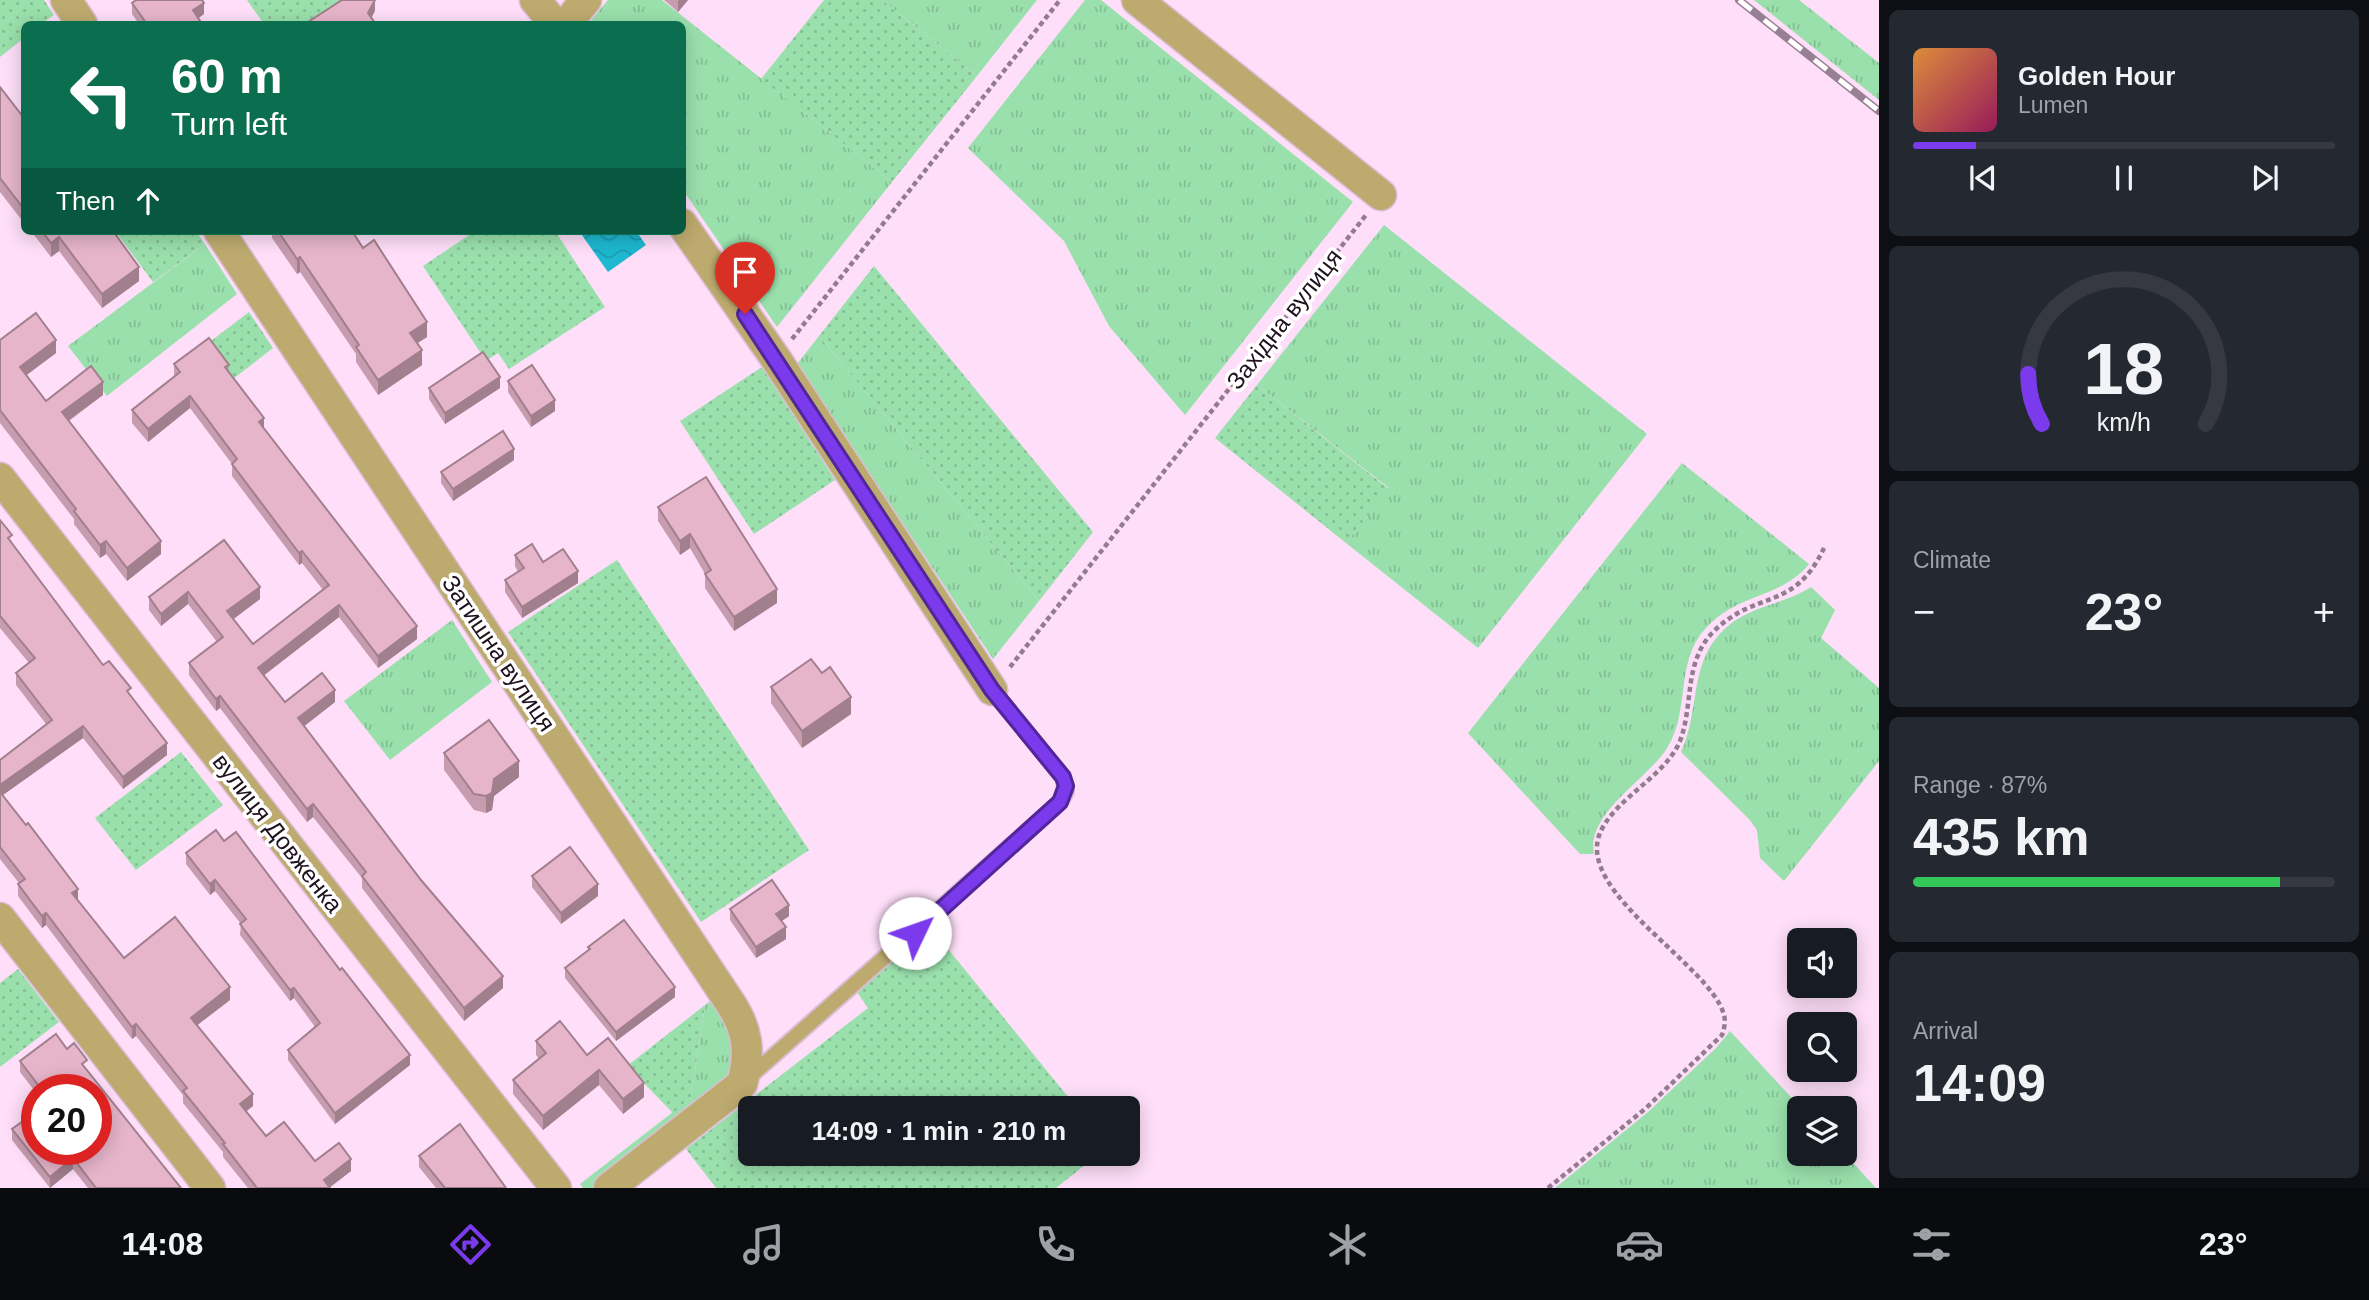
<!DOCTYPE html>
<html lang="en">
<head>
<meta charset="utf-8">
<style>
  body { margin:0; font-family:Arial,sans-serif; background:#242831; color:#f1f3f6; height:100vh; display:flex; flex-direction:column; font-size:26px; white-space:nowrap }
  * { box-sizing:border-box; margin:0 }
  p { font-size:23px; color:#9ea1a6 }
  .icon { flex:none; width:38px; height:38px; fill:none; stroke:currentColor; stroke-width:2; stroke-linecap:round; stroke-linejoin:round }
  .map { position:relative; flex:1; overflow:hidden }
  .details { display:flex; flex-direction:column; gap:10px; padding:10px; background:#0d0f14; width:490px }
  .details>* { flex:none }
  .guide { position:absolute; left:21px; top:21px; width:665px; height:214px; border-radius:10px; box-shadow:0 4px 18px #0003; background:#0b6e4f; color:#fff; overflow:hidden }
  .controls { position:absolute; left:1787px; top:928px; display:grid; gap:14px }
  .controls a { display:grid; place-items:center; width:70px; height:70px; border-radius:10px; background:#171b24; box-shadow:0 4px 18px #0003; font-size:35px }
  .speed { position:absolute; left:21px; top:1074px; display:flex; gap:14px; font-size:35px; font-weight:700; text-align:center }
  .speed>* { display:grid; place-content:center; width:91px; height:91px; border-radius:50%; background:#171b24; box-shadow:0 4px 18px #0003; line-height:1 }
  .speed .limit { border:10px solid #d22; background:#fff; color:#111 }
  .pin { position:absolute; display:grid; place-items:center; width:60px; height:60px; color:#fff; margin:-72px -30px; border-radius:50% 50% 50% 0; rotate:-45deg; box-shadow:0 0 7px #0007 }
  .pin .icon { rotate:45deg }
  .me { position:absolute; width:77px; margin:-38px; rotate:48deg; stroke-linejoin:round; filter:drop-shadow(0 0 5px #0008) }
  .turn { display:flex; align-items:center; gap:24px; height:147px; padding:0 35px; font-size:32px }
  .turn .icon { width:91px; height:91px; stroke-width:2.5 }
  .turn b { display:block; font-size:49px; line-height:60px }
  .then { display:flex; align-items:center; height:66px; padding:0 35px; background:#0003; gap:14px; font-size:26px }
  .big { font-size:52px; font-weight:700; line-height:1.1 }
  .details .tile { flex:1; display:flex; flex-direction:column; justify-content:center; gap:10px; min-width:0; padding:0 24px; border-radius:10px; background:#242831 }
  .details .dial { align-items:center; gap:0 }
  .dial svg { height:182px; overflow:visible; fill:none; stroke:#363941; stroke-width:7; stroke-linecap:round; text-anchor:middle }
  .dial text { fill:#f1f3f6; stroke:none }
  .song { display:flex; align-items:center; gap:21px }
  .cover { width:84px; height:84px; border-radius:10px; background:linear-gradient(135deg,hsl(30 70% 55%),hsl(330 70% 35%)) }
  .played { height:7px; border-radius:4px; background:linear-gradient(90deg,#7c3aed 15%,#363941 15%) }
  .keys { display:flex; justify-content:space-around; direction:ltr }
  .heat { display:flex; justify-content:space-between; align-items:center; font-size:38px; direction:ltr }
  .charge { height:10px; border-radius:5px; background:linear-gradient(90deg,#34c759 87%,#363941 0) }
  .trip { position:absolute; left:738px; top:1096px; width:402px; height:70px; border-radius:10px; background:#171b24; box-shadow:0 4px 18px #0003; font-weight:700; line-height:70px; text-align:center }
  .dock { display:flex; height:112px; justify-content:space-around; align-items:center; background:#090b0e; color:#9ea1a6 }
  .dock .icon { width:49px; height:49px }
  .dock .active { color:#7c3aed }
  .dock b { font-size:32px; color:#f1f3f6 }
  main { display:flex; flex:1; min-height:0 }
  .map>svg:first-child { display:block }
  .grass { fill:url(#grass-tufts) }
  .park { fill:url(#park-dots) }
  .water { fill:url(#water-waves) }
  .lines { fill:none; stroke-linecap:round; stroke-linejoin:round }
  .service-casing { stroke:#dabdd5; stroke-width:18 }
  .minor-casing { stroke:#dabdd5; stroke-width:33 }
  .path { stroke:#937c8f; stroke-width:4.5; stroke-dasharray:5 3.5; stroke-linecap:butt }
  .service { stroke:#bdaa6e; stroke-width:14 }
  .minor { stroke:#bdaa6e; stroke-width:30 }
  .rail-casing { stroke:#988094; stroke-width:8 }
  .rail { stroke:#fff; stroke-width:5; stroke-dasharray:16; stroke-linecap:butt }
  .wall { fill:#c69cae }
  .shaded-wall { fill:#a17f8d }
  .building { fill:#e6b5ca; stroke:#a17f8d; stroke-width:2 }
  .route-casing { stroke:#51269a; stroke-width:18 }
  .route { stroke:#7c3aed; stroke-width:12 }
  .labels { text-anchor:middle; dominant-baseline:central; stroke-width:7; stroke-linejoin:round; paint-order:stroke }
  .street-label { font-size:24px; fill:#1f111d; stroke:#fff }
</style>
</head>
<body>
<main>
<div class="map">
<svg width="1879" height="1188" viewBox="0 0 1879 1188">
  <defs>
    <pattern id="grass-tufts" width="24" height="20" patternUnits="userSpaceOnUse" patternTransform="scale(1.75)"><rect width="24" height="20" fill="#9ae0ac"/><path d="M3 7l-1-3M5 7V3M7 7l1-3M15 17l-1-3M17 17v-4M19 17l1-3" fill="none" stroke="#84bf94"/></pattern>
    <pattern id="park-dots" width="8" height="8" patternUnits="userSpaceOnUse" patternTransform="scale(1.75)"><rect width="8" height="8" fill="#9ae0ac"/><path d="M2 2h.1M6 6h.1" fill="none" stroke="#84bf94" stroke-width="1.8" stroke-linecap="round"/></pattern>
    <pattern id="water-waves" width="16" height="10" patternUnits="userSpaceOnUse" patternTransform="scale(1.75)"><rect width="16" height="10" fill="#1eb8d0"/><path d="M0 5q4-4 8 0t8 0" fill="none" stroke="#1b9db2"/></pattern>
  </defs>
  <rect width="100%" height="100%" fill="#fedef8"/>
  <g class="grass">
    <path d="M608,0h54l230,182 -115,145 -94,-137 -1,-166h-94z"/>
    <path d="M882,0h155l-60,76z"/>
    <path d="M1085,0h16l252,202 -168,213 -76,-89 -45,-85 -96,-93z"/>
    <path d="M1754,0h45l80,63v37z"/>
    <path d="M1384,225l263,209 -169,214 -132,-105 43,-55 -132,-103z"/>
    <path d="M205,244l32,50 -130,102 -39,-50z"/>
    <path d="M819,336l220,265 -46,58 -196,-295z"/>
    <path d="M1682,463l127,101c-28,35 -70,28 -103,64 -32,34 -15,83 -39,120 -19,31 -82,66 -73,106h-14l-112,-121z"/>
    <path d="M1811,587l24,23 -14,28 58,50v73l-95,120 -24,-23 -3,-28 -8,-11 -68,-67c22,-47 4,-97 55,-132 23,-15 52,-18 75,-33z"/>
    <path d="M452,620l40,62 -102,78 -46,-59z"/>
    <path d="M712,1000l23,39 -5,42 -135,107h-12l-3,-4 111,-86 14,-93z"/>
    <path d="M1730,1031l71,77 -2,45h45l32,35h-321l93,-76 68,-64z"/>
  </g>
  <g class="park">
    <path d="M0,0h44l10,15 -13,9h-17v14l-24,19z"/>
    <path d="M247,0h95l-36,24h-42z"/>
    <path d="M824,0h58l95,76 -85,106 -131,-103z"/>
    <path d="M115,231h81l9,13 -52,38z"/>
    <path d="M475,231h80l50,76 -96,62 -11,-16 -12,8 -63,-95z"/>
    <path d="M874,266l219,266 -54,69 -220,-265z"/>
    <path d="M249,312l24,36 -40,31 -26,-35z"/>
    <path d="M762,367l73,113 -81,54 -74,-113z"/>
    <path d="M1257,385l132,104 -43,54 -131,-105z"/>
    <path d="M617,560l192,290 -108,72 -193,-290z"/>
    <path d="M181,752l42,53 -87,65 -41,-52z"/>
    <path d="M931,928l146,180h-326v45h349l-44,35h-340l-30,-39 182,-141 -11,-16z"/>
    <path d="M18,969l41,53 -59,45v-84z"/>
    <path d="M705,1005l-14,93 -18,15 -46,-47z"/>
  </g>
  <path class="water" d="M579,231h57l10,14 -38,27z"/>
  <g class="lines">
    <defs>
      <path id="service" d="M746,1080l314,-278 6,-10 -3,-15 -71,-87"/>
      <g id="minor">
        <path d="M66,0l16,24"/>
        <path d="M535,0l20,24"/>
        <path d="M1137,0l244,195"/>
        <path d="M566,24l20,-24"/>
        <path d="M682,224l94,135 216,331"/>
        <path d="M219,231l510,770c19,28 22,51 13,83l-133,104"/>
        <path d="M0,478l556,710"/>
        <path d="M0,918l210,270"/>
      </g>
    </defs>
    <use href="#service" class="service-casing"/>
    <use href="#minor" class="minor-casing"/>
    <g class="path">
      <path d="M792,339l268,-339"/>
      <path d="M1010,667l356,-452"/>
      <path d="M1548,1188l97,-79 77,-74c2,-6 4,-13 2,-20 -13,-50 -149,-122 -124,-182 15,-35 65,-56 80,-92 14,-37 3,-79 34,-110 43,-42 80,-19 110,-83"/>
    </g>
    <use href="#service" class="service"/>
    <use href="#minor" class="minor"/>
    <defs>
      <path id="rail" d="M1739,0l140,111"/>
    </defs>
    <use href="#rail" class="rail-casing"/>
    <use href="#rail" class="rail"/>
  </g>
  <g class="wall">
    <path d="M664,0h24l-10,12z"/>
    <path d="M132,3l72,11 -6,4 4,6h-63l-7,-10z"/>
    <path d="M0,87l24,31v105l-24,-31z"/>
    <path d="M31,231h82l26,50 -37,27 -43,-57 -8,6z"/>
    <path d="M272,231h80l75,106 -10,6 5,22 -44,30 -22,-33v-8l-56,-82 -3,2 -25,-36z"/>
    <path d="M0,340l56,13 -30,22 20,26 57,-6 -34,26 92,133 -34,27 -21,-27 -6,4 -26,-34v-5l-74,-96z"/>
    <path d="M174,364l55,8 35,56 153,211 -39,29 -39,-51 -75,58 21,27h50l-31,24 199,262 -39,33 -102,-133v-10l-49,-61 -6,5 -87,-114 -4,3 -27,-36v-12l28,-21 -29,-38 -27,22 -12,-16v-13l75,-57 36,59 -27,20 20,25 70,-54 -21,-27 -3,2 -67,-89v-12l-42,-56 -42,34 -16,-19v-13l42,-33z"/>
    <path d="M508,381l47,30 -24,16 -23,-35z"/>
    <path d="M429,388h71l-55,36 -16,-25z"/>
    <path d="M514,460l-61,41 -12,-18v-11z"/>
    <path d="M658,507l119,96 -43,28 -29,-43v-14l-15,-26 -10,7 -22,-34z"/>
    <path d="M0,520l12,23 91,122 28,31 36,59 -44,34 -40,-51 -80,57 75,105 46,58 106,42 -33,25 56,81 -7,5 20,25 49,25 36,10 -21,16v1h-82l-25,-31v-5l-40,-49v-8l-47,-59 -4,3 -86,-114 -4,3 -24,-32v-12l1,-1 -19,-24v-99l46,-36 -30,-39v-12l13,-10 -29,-35z"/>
    <path d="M515,555l63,28 -56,35 -17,-26v-12l13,-8 -3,-6z"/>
    <path d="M771,687l80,27 -49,34 -31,-45z"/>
    <path d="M444,753l75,24 -25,19 -2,14 -6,3 -12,-3 -30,-40z"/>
    <path d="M186,853l224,212 -75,59 -47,-64v-10l27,-23 -21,-29 -4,3 -50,-66 1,-11 -26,-33 -5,4 -24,-31z"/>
    <path d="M532,876l66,20 -37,28 -29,-37z"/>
    <path d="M730,909l59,7 -7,5 4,18 -30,19 -26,-38z"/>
    <path d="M588,947l87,50 -59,44 -51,-63v-10l23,-18z"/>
    <path d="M536,1041l51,14 57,42 -21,17 -24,-29 -56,45 -30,-36v-14l26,-21 -3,-4z"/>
    <path d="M20,1061l67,8 94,119h-93l-15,-19 -23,19 -38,-48v-11l84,-39h-59v4l-17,-22z"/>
    <path d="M419,1156l87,32h-70l-17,-21z"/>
  </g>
  <g class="shaded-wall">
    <path d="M375,0v11l-7,13v-11z"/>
    <path d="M679,0h9l-10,12v-11z"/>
    <path d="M204,3v11l-11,8v-12z"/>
    <path d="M59,237v14l-8,6v-14z"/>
    <path d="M300,257v15l-3,2v-15z"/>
    <path d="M139,267v14l-37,27v-14z"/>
    <path d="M427,322v15l-17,11v-15z"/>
    <path d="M56,340v13l-36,27v-13z"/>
    <path d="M422,350v15l-44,30v-15z"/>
    <path d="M500,377v11l-55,36v-11z"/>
    <path d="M103,382v13l-41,30v-13z"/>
    <path d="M190,396v12l-42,34v-13z"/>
    <path d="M555,400v11l-24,16v-11z"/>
    <path d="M264,418v13l-5,-9z"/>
    <path d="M514,449v11l-61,41v-12z"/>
    <path d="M690,534v14l-10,7v-14z"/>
    <path d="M106,541v13l-6,4v-13z"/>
    <path d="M161,541v13l-34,27v-13z"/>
    <path d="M302,551v12l-3,2v-12z"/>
    <path d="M578,571v12l-56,35v-11z"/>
    <path d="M260,587v12l-33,25v-13z"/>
    <path d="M777,589v14l-43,28v-14z"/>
    <path d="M188,592v12l-27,22v-12z"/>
    <path d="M339,605v12l-81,63v-12z"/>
    <path d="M417,626v13l-39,29v-12z"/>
    <path d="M335,690v12l-37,29v-13z"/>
    <path d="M220,696v12l-4,3v-12z"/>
    <path d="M851,697v17l-49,34v-17z"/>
    <path d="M83,726v12l-83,59v-12z"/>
    <path d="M167,743v12l-44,34v-12z"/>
    <path d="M519,761v16l-25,19 -2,14 -6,3v-17l8,-17z"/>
    <path d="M313,804v13l-6,5v-13z"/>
    <path d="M215,880v11l-5,4v-11z"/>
    <path d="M598,884v12l-37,28v-11z"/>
    <path d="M78,889v12l-6,-8z"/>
    <path d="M789,905v11l-13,9v-11z"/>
    <path d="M46,913v12l-4,3v-12z"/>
    <path d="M786,927v12l-30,19v-11z"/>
    <path d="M503,976v12l-39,33v-13z"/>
    <path d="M230,987v13l-39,30v-12z"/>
    <path d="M675,987v10l-59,44v-9z"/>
    <path d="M294,988v10l-4,3v-11z"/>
    <path d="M136,1024v12l-4,3v-12z"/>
    <path d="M410,1055v10l-75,59v-11z"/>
    <path d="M599,1070v15l-56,45v-14z"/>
    <path d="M644,1083v14l-21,17v-15z"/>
    <path d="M253,1094v12l-13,10v-12z"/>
    <path d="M73,1158v11l-23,19v-11z"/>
    <path d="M351,1159v12l-22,17 -5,-8z"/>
  </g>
  <g class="building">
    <path d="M136,0h66l2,3 -11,7 9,14h-55l-15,-21z"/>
    <path d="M342,0h33l-7,13 7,10 -3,1h-67z"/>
    <path d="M0,87l24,31v91l-24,-31z"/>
    <path d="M42,231h71l26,36 -37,27 -43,-57 -8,6z"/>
    <path d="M278,231h74l11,17 11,-8 53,82 -17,11 12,17 -44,30 -22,-33 3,-2 -59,-88 -3,2z"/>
    <path d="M36,313l20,27 -36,27 26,34 45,-35 12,16 -41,30 99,129 -34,27 -21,-27 -6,4 -26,-34 2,-2 -76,-99v-70z"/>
    <path d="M209,338l20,27 -4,2 39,51 -5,4 158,204 -39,30 -39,-51 -81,63 27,34 37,-29 13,17 -37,28 123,162 82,96 -39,32 -102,-132 4,-4 -53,-68 -6,5 -87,-113 -4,3 -27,-36 34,-26 -35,-45 -27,22 -12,-17 75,-57 36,47 -33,24 26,33 76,-59 -27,-34 -3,2 -67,-89 5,-5 -47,-63 -42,33 -16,-19 48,-38 -6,-8z"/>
    <path d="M483,352l17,25 -55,36 -16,-25z"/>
    <path d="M532,365l23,35 -24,16 -23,-35z"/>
    <path d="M503,431l11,18 -61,40 -12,-17z"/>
    <path d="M706,477l71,112 -43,28 -29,-43 6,-4 -21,-36 -10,7 -22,-34z"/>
    <path d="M0,520l12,15 -4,3 95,127 6,-4 22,27 -4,3 40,52 -44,34 -40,-51 -83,59v-25l52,-40 -36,-47 19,-15 -35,-42z"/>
    <path d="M532,544l11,18 20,-13 15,22 -56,36 -17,-27 19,-12 -9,-13z"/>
    <path d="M811,659l11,14 8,-6 21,30 -49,34 -31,-44z"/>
    <path d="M489,720l30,41 -25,18 -2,14 -6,3 -12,-2 -30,-41z"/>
    <path d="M0,792l26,33 2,-2 50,66 -6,4 52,65 51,-41 55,70 -39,31 62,76 -13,10 26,32 18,-14 31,39 24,-18 12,16 -27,21 6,8h-73l-34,-44 2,-1 -42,-52 4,-3 -51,-64 -4,3 -86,-114 -4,3 -24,-32 7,-5 -25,-32z"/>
    <path d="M216,830l8,11 12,-9 104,138 2,-2 68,87 -75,58 -47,-63 32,-27 -26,-35 -4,2 -50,-66 6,-5 -31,-39 -5,4 -24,-31z"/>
    <path d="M570,847l28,37 -37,29 -29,-37z"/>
    <path d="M772,880l17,25 -13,9 10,13 -30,20 -26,-38z"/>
    <path d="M624,920l51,67 -59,45 -51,-64 25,-19 -2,-2z"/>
    <path d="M560,1021l27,34 21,-17 36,45 -21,16 -24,-29 -56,46 -30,-36 33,-27 -10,-12z"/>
    <path d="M56,1034l11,15 7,-6 13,17 -5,4 99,124h-85l-23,-30 -23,19 -38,-48 25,-18v39h59v-60h-54l-22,-29z"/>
    <path d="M460,1124l46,64h-61l-26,-32z"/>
  </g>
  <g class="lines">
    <defs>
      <path id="route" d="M745,314l247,376 71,87 3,9 -6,16 -145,131"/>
    </defs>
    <use href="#route" class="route-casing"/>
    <use href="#route" class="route"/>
  </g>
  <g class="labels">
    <g class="street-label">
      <text transform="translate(1284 319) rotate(-52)">Західна вулиця</text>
      <text transform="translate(499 653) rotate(56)">Затишна вулиця</text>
      <text transform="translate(278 833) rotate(52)">вулиця Довженка</text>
    </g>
  </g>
</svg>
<div class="controls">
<a><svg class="icon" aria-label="sound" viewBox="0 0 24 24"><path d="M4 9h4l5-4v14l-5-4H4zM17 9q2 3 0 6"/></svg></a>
<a><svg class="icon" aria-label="search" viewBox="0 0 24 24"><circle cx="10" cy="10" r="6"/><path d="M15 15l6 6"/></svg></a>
<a><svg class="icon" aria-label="layers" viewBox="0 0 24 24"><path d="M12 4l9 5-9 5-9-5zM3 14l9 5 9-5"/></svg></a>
</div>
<div class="speed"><div class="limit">20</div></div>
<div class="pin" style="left:745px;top:314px;background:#d93025"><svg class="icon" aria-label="arrive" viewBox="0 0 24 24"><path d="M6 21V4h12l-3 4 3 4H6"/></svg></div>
<svg class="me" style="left:915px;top:933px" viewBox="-20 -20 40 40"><circle r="19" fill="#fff"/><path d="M0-13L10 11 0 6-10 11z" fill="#7c3aed"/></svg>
<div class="trip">14:09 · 1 min · 210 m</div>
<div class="guide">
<div class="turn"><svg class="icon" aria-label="left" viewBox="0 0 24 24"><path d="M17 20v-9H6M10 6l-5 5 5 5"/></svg><div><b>60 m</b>Turn left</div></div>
<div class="then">Then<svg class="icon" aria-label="ahead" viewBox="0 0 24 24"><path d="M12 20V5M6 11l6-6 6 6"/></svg></div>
</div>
</div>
<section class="details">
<div class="tile">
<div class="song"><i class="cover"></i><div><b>Golden Hour</b><p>Lumen</p></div></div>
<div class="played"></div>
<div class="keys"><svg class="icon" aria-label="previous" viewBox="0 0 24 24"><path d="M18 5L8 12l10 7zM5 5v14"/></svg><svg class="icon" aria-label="pause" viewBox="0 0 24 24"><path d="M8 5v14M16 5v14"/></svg><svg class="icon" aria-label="next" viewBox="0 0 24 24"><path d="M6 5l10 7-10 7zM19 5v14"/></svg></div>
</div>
<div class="tile dial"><svg viewBox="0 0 100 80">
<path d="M14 69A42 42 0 1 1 86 69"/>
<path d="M14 69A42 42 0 0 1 8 47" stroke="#7c3aed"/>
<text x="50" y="56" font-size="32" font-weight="700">18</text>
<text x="50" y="72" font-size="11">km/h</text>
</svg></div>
<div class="tile"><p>Climate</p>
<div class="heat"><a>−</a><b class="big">23°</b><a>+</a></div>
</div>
<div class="tile"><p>Range · 87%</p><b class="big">435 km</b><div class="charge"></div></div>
<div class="tile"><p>Arrival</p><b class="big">14:09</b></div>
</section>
</main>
<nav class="dock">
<b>14:08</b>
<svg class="icon active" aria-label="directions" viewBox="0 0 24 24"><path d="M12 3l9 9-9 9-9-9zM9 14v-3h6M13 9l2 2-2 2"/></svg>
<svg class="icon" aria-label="music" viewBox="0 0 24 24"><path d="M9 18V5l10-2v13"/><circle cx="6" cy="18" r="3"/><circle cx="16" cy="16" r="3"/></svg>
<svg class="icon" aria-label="phone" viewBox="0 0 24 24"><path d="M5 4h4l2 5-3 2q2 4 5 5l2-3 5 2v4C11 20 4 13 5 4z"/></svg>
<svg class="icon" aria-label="climate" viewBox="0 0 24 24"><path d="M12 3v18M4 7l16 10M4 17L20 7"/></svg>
<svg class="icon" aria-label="car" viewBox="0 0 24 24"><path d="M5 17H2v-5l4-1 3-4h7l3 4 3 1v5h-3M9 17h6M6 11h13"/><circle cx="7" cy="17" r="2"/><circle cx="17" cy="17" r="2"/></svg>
<svg class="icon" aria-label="filters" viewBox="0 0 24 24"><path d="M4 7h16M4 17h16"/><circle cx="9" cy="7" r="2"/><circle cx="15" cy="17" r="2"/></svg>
<b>23°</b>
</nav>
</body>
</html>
